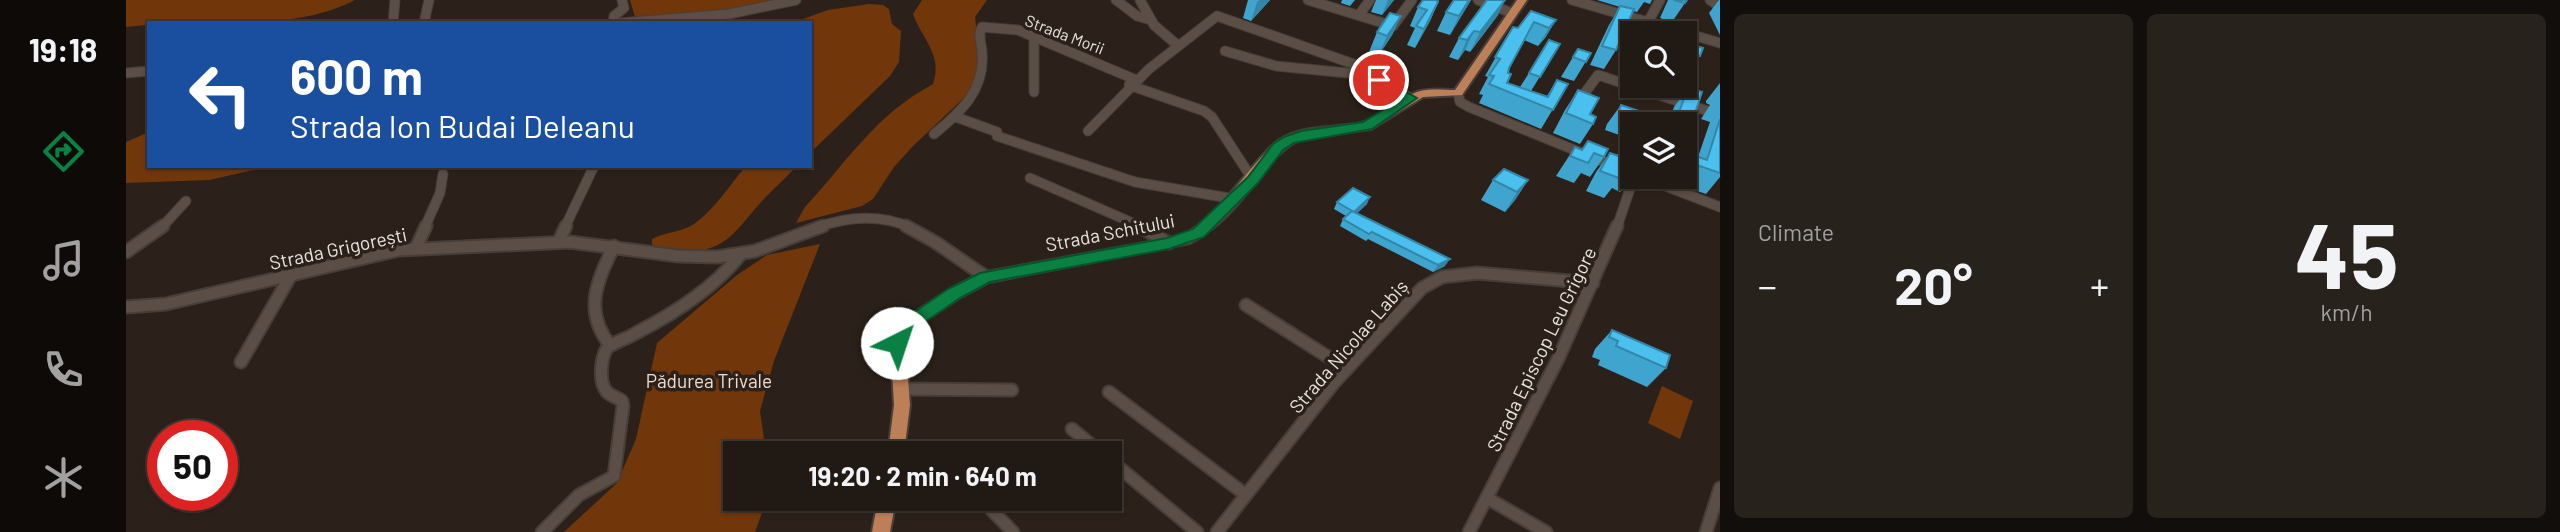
<!DOCTYPE html>
<html lang="en">
<head>
<meta charset="utf-8">
<style>
  body { margin:0; font-family:Barlow,sans-serif; background:#28221d; color:#f1f3f6; height:100vh; display:flex; flex-direction:column; font-size:26px; white-space:nowrap }
  * { box-sizing:border-box; margin:0 }
  p { font-size:23px; color:#a2a0a0 }
  .icon { flex:none; width:38px; height:38px; fill:none; stroke:currentColor; stroke-width:2; stroke-linecap:round; stroke-linejoin:round }
  .map { position:relative; flex:1; overflow:hidden }
  .drawer { display:flex; flex-direction:column; gap:14px; padding:14px; background:#120e0b; width:840px }
  .drawer>* { flex:none }
  .top-card { position:absolute; left:21px; top:21px; width:665px; height:147px; border-radius:0px; box-shadow:0 2px 5px #0004,0 0 0 2px #3d3834; background:#1a4fa0; color:#fff; overflow:hidden }
  .buttons { position:absolute; left:1494px; top:21px; display:grid; gap:14px }
  .buttons a { display:grid; place-items:center; width:77px; height:77px; border-radius:0px; background:#201914; box-shadow:0 2px 5px #0004,0 0 0 2px #3d3834; font-size:35px }
  .speed { position:absolute; left:21px; top:420px; display:flex; gap:14px; font-size:35px; font-weight:700; text-align:center }
  .speed>* { display:grid; place-content:center; width:91px; height:91px; border-radius:50%; background:#201914; box-shadow:0 2px 5px #0004,0 0 0 2px #3d3834; line-height:1 }
  .speed .limit { border:10px solid #d22; background:#fff; color:#111 }
  .pin { position:absolute; display:grid; place-items:center; width:60px; height:60px; color:#fff; margin:-30px; border:4px solid #fff; border-radius:50%; box-shadow:0 2px 7px #0007 }
  .me { position:absolute; width:77px; margin:-38px; rotate:41deg; stroke-linejoin:round; filter:drop-shadow(0 0 5px #0008) }
  .turn { display:flex; align-items:center; gap:24px; height:147px; padding:0 28px; font-size:32px }
  .turn .icon { width:91px; height:91px; stroke-width:2.5 }
  .turn b { display:block; font-size:49px; line-height:60px }
  .big { font-size:52px; font-weight:700; line-height:1.1 }
  .drawer .widget { flex:1; display:flex; flex-direction:column; justify-content:center; gap:10px; min-width:0; padding:0 24px; border-radius:10px; background:#28221d }
  .drawer .dial { align-items:center; gap:0 }
  .dial b { font-size:91px; line-height:1 }
  .heat { display:flex; justify-content:space-between; align-items:center; font-size:38px; direction:ltr }
  .drawer .tiles { flex:1; display:grid; gap:14px; grid-template-columns:repeat(2,1fr) }
  .trip { position:absolute; left:597px; top:441px; width:399px; height:70px; border-radius:0px; background:#201914; box-shadow:0 2px 5px #0004,0 0 0 2px #3d3834; font-weight:700; line-height:70px; text-align:center }
  main { display:flex; flex:1; min-height:0 }
  .tabs { display:flex; flex-direction:column; width:126px; justify-content:space-around; align-items:center; background:#0d0a08; color:#a2a0a0 }
  .tabs .icon { width:49px; height:49px }
  .tabs .active { color:#0b8043 }
  .tabs b { font-size:32px; color:#f1f3f6 }
  .map>svg:first-child { display:block }
  .green { fill:#71370b }
  .lines { fill:none; stroke-linecap:round; stroke-linejoin:round }
  .minor-far1-casing { stroke:#473e39; stroke-width:11 }
  .minor-casing { stroke:#473e39; stroke-width:15 }
  .major-casing { stroke:#473e39; stroke-width:4 }
  .minor-far1 { stroke:#5a4e47; stroke-width:9 }
  .minor { stroke:#5a4e47; stroke-width:11 }
  .major { fill:#bc7f58; fill-rule:evenodd }
  .wall { fill:#40a5ce }
  .shaded-wall { fill:#3486a7 }
  .building { fill:#4ac0ef; stroke:#3486a7; stroke-width:2 }
  .route { fill:#0b8043; stroke:#07532c; stroke-width:2 }
  .labels { text-anchor:middle; dominant-baseline:central; stroke-width:7; stroke-linejoin:round; paint-order:stroke }
  .far-street-label { font-size:16px; fill:#eae3df; stroke:#2b211a }
  .street-label { font-size:19px; fill:#eae3df; stroke:#2b211a }
  .park-label { font-size:19px; fill:#f1dbce; stroke:#2b211a }
</style>
</head>
<body>
<main>
<nav class="tabs">
<b>19:18</b>
<svg class="icon active" aria-label="directions" viewBox="0 0 24 24"><path d="M12 3l9 9-9 9-9-9zM9 14v-3h6M13 9l2 2-2 2"/></svg>
<svg class="icon" aria-label="music" viewBox="0 0 24 24"><path d="M9 18V5l10-2v13"/><circle cx="6" cy="18" r="3"/><circle cx="16" cy="16" r="3"/></svg>
<svg class="icon" aria-label="phone" viewBox="0 0 24 24"><path d="M5 4h4l2 5-3 2q2 4 5 5l2-3 5 2v4C11 20 4 13 5 4z"/></svg>
<svg class="icon" aria-label="climate" viewBox="0 0 24 24"><path d="M12 3v18M4 7l16 10M4 17L20 7"/></svg>
</nav>
<div class="map">
<svg width="1594" height="532" viewBox="0 0 1594 532">
  <rect width="100%" height="100%" fill="#2b211a"/>
  <g class="green">
    <path d="M0,0h229c-64,34 -160,18 -229,27z"/>
    <path d="M504,0h156l-38,8 -113,9z"/>
    <path d="M796,0h65l-12,17 6,50 -13,27 -55,52 -19,21 -21,32 -11,7 -66,17 9,-16c44,-47 69,-91 128,-123 10,-29 -10,-43 -20,-70z"/>
    <path d="M743,4l14,1 6,4 3,15 9,7 -2,31 -9,14 -80,77v-130h-18l36,-13z"/>
    <path d="M23,132v34h123l-63,14 -83,3v-41z"/>
    <path d="M620,166h51c-11,12 -24,23 -35,35 -28,31 -37,54 -85,50 -10,-1 -17,-1 -25,-7v-5c13,-7 30,-7 42,-15 20,-14 36,-39 52,-58z"/>
    <path d="M694,244l-46,117 -14,50 6,42h-31v46h32l-12,33h-191l53,-49 19,-44 21,-96 80,-68 30,-20z"/>
    <path d="M1536,386l31,15 -13,38 -32,-16z"/>
  </g>
  <g class="lines">
    <defs>
      <g id="minor-far1">
        <path d="M990,0l21,16 11,3"/>
        <path d="M1014,0l14,25 22,19"/>
        <path d="M1182,0l85,26 19,-26"/>
        <path d="M1352,0l34,13"/>
        <path d="M1446,0l148,43"/>
        <path d="M1584,0l10,7"/>
        <path d="M1233,15l11,-15"/>
        <path d="M1522,22l12,-22"/>
        <path d="M267,23l2,-23"/>
        <path d="M298,23l5,-23"/>
        <path d="M487,23l1,-7 10,-8 -2,-8"/>
        <path d="M494,23l109,-9 67,-14"/>
        <path d="M908,35v57"/>
        <path d="M1099,51l51,15 92,9"/>
        <path d="M0,73l23,-2"/>
        <path d="M1003,85l75,26 8,6 41,63"/>
        <path d="M1332,93l2,9 9,5 147,60"/>
        <path d="M1458,94l14,-19 122,40"/>
        <path d="M830,117l41,15v4l138,46 100,17"/>
        <path d="M962,131l61,-62 68,-53 145,51 6,8 43,23"/>
        <path d="M808,134c27,-22 51,-44 48,-81 0,-9 -5,-18 0,-26l36,3 116,49"/>
        <path d="M1516,177l78,30"/>
        <path d="M904,178l112,49"/>
        <path d="M36,227l24,-26"/>
        <path d="M299,227l15,-34 3,-19"/>
        <path d="M439,227l29,-61"/>
        <path d="M692,227c31,-11 61,-13 92,0"/>
        <path d="M1491,227l17,-50"/>
      </g>
      <g id="minor">
        <path d="M780,226l29,16 51,35"/>
        <path d="M1012,226l31,17"/>
        <path d="M433,241l7,-15"/>
        <path d="M290,248l10,-22"/>
        <path d="M0,252l37,-26"/>
        <path d="M1120,305l101,64"/>
        <path d="M0,307l40,-3 233,-54 171,-8 108,14 39,1 38,-6 68,-25"/>
        <path d="M484,345c-27,-34 -13,-64 4,-99"/>
        <path d="M115,362l50,-87"/>
        <path d="M776,389l110,1"/>
        <path d="M983,392l137,103"/>
        <path d="M946,429l29,24"/>
        <path d="M984,460l87,72"/>
        <path d="M1361,498l59,34"/>
        <path d="M856,500l31,32"/>
        <path d="M416,532l37,-37 35,-19 9,-70 -1,-5c-4,-3 -11,-5 -15,-9 -9,-10 -6,-34 0,-44 9,-7 20,-9 29,-15 37,-19 78,-45 104,-78"/>
        <path d="M1091,532l116,-148 89,-96 20,-11 35,-4 116,10"/>
        <path d="M1343,532l89,-173 59,-133"/>
        <path d="M1580,532l14,-44"/>
      </g>
      <g id="major">
        <path d="M1391,0h10l-65,95 -39,2 -52,32 -68,9c-28,12 -42,40 -62,62 -14,17 -32,33 -51,43l-201,39 -30,16 -38,25 -16,16 5,66 -6,48h-16l6,-48 -4,-68 21,-22 38,-25 32,-17 201,-37c39,-21 59,-61 91,-91 23,-21 60,-16 88,-22 20,-4 37,-24 56,-31 11,-4 26,-2 38,-2z"/>
        <path d="M752,499h18l-6,33h-18z"/>
      </g>
    </defs>
    <use href="#minor-far1" class="minor-far1-casing"/>
    <use href="#minor" class="minor-casing"/>
    <use href="#major" class="major-casing"/>
    <use href="#minor-far1" class="minor-far1"/>
    <use href="#minor" class="minor"/>
    <use href="#major" class="major"/>
  </g>
  <g class="wall">
    <path d="M1122,0h22l-19,21 -8,-3z"/>
    <path d="M1216,0h13l-5,6 -9,-3z"/>
    <path d="M1250,0h18l-12,15 -11,-3z"/>
    <path d="M1313,0l-9,21 -15,27 -8,-3 8,-17 -5,-2 8,-19z"/>
    <path d="M1328,0h17l-21,35 -13,-4 9,-19z"/>
    <path d="M1471,0h55l-2,4 -6,-2 -7,10 -4,-1 -17,39 -12,19 -14,-4 19,-40 11,-18z"/>
    <path d="M1542,0h19l-15,22 -12,-4z"/>
    <path d="M1593,0h1v35l-11,-22z"/>
    <path d="M1405,11l25,9 -11,18 -7,8 -14,-6 -15,28 -2,15 13,4 9,-14 31,-29 -29,47 16,5 10,-16 11,4 -27,45 -62,-26 4,-8 -4,-1 9,-17 -3,-1 28,-49 5,1z"/>
    <path d="M1372,15l-28,37 -5,-2 -7,10 -9,-3 10,-19z"/>
    <path d="M1275,16l-9,19 -13,20 -10,-3 8,-20z"/>
    <path d="M1559,43l15,13 -14,19h-1z"/>
    <path d="M1465,53l-17,28 -13,-4 12,-20z"/>
    <path d="M1594,83v94l-14,17 -49,-17h28v-25l13,5 12,-35 -9,-3 9,-14 -4,-2v-2z"/>
    <path d="M1562,88v46l-3,3v-13h-52v51l-13,17 -8,-4 -8,10 -18,-7 10,-19 14,-19 7,2 11,-17 -23,-8 2,-6 14,-19 48,16 5,-14z"/>
    <path d="M1452,90l12,24 3,10 -13,20 -27,-11 12,-23z"/>
    <path d="M1462,141l16,16 -14,20 -9,-4 -7,10 -18,-7 19,-29 7,3z"/>
    <path d="M1367,180h35l-13,20 -10,12 -24,-12z"/>
    <path d="M1211,202l30,2 -11,10 89,52 -12,6 -65,-33 -2,2 -26,-15 3,-7 3,-3 -12,-7z"/>
    <path d="M1486,330l54,38 -19,19 -49,-22 2,-5 -8,-3 3,-8z"/>
  </g>
  <g class="shaded-wall">
    <path d="M1133,0h11l-19,21 6,-19z"/>
    <path d="M1262,0h6l-12,15z"/>
    <path d="M1343,0h2l-21,35 9,-19z"/>
    <path d="M1379,0l-7,15 -28,37 10,-20z"/>
    <path d="M1312,2l-8,19 -15,27 9,-19z"/>
    <path d="M1275,16l-9,19 -13,20 8,-19z"/>
    <path d="M1430,20l-11,18 -7,8 11,-18z"/>
    <path d="M1348,31l-9,19 -7,10 9,-20z"/>
    <path d="M1402,180l-13,20 -10,12 12,-20z"/>
    <path d="M1244,197l-3,7 -16,15 3,-7z"/>
    <path d="M1324,259l-5,7 -12,6 5,-7z"/>
  </g>
  <g class="building">
    <path d="M1297,0h13l2,2 -14,27 -8,-3 11,-16 -9,-3z"/>
    <path d="M1328,0h15l-10,16 -13,-4z"/>
    <path d="M1361,0h18l-25,32 -6,-1 -7,9 -8,-2z"/>
    <path d="M1548,0h13l-2,3z"/>
    <path d="M1494,6l14,3 -18,41 -14,-4z"/>
    <path d="M1405,11l25,9 -7,8 -15,-6 -25,46 -1,5 3,1 -4,9 41,14 9,-17 11,4 -15,26 -64,-26 5,-8 -5,-1 11,-16 -5,-2 18,-30 5,1z"/>
    <path d="M1264,13l11,3 -14,20 -10,-4z"/>
    <path d="M1525,25l22,6 -1,2h-24z"/>
    <path d="M1423,40l11,4 -20,33 -11,-4z"/>
    <path d="M1559,43l18,5 -3,8 -15,-5z"/>
    <path d="M1452,49l13,4 -5,9 -13,-5z"/>
    <path d="M1562,88l14,4 -14,42 -3,-1v-9h-25l-41,-13 2,-6 54,18z"/>
    <path d="M1452,90l21,8 -9,16 6,3 -3,7 -27,-11z"/>
    <path d="M1594,119v54l-35,-12v-9l22,8z"/>
    <path d="M1462,141l20,8 -4,8 -10,-4 -6,10 -18,-7 5,-9 7,3z"/>
    <path d="M1484,153l23,8v10l-8,-3 -6,10 -19,-7z"/>
    <path d="M1378,169l24,11 -11,12 -24,-12z"/>
    <path d="M1227,188l17,9 -16,15 -17,-10z"/>
    <path d="M1226,211l98,48 -12,6 -66,-33 -3,2 -26,-15z"/>
    <path d="M1486,330l58,25 -4,13 -50,-22 2,-5 -9,-4z"/>
  </g>
  <path class="route" d="M1253,77l38,21 -45,31 -78,14 -11,7 -25,33 -54,54 -35,12 -179,33 -30,16 -38,26 -14,12 -5,12h-13l-2,-5 7,-16 15,-12 38,-26 32,-16 187,-35 26,-9 55,-52 25,-33 11,-7 17,-6 62,-9 39,-24 -28,-15 -2,-3z"/>
  <g class="labels">
    <g class="far-street-label">
      <text transform="translate(939 34) rotate(21)">Strada Morii</text>
    </g>
    <g class="street-label">
      <text transform="translate(984 232) rotate(-11)">Strada Schitului</text>
      <text transform="translate(212 248) rotate(-12)">Strada Grigorești</text>
      <text transform="translate(1222 346) rotate(-49)">Strada Nicolae Labiș</text>
      <text transform="translate(1415 349) rotate(-64)">Strada Episcop Leu Grigore</text>
    </g>
    <g class="park-label">
      <text x="583" y="380">Pădurea Trivale</text>
    </g>
  </g>
</svg>
<div class="buttons">
<a><svg class="icon" aria-label="search" viewBox="0 0 24 24"><circle cx="10" cy="10" r="6"/><path d="M15 15l6 6"/></svg></a>
<a><svg class="icon" aria-label="layers" viewBox="0 0 24 24"><path d="M12 4l9 5-9 5-9-5zM3 14l9 5 9-5"/></svg></a>
</div>
<div class="speed"><div class="limit">50</div></div>
<div class="pin" style="left:1253px;top:80px;background:#d93025"><svg class="icon" aria-label="arrive" viewBox="0 0 24 24"><path d="M6 21V4h12l-3 4 3 4H6"/></svg></div>
<svg class="me" style="left:771px;top:343px" viewBox="-20 -20 40 40"><circle r="19" fill="#fff"/><path d="M0-13L10 11 0 6-10 11z" fill="#0b8043"/></svg>
<div class="trip">19:20 · 2 min · 640 m</div>
<div class="top-card">
<div class="turn"><svg class="icon" aria-label="left" viewBox="0 0 24 24"><path d="M17 20v-9H6M10 6l-5 5 5 5"/></svg><div><b>600 m</b>Strada Ion Budai Deleanu</div></div>
</div>
</div>
<section class="drawer">
<div class="tiles">
<div class="widget"><p>Climate</p>
<div class="heat"><a>−</a><b class="big">20°</b><a>+</a></div>
</div>
<div class="widget dial"><b>45</b><p>km/h</p></div>
</div>
</section>
</main>
</body>
</html>
